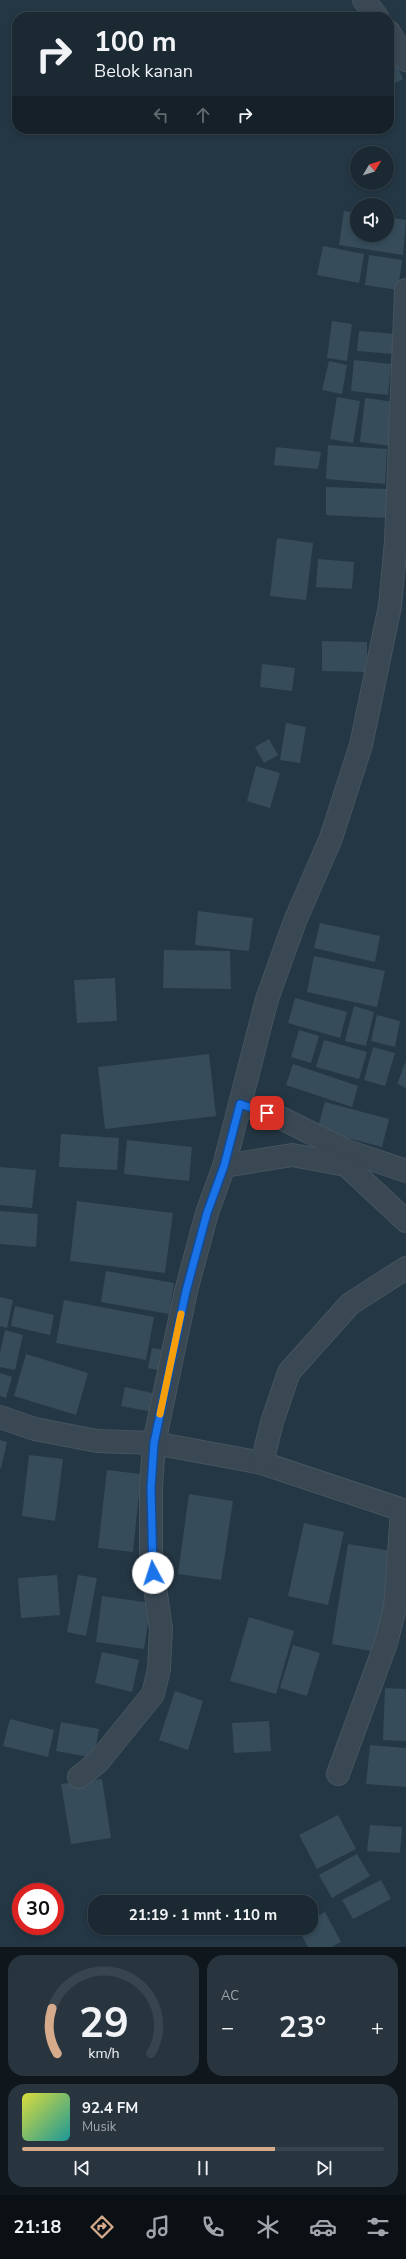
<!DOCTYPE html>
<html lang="id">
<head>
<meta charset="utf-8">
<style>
  body { margin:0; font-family:"Nunito Sans",sans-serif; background:#28353f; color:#f1f3f6; height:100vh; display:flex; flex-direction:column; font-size:15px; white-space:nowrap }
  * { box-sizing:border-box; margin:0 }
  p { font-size:13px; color:#a0a6ac }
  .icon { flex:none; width:22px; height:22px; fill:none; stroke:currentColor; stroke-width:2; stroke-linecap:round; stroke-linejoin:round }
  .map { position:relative; height:1947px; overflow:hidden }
  .sheet { display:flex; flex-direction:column; gap:8px; padding:8px; background:#0f171c; flex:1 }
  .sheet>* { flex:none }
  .guide { position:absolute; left:12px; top:12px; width:382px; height:122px; border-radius:16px; box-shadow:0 2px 6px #0003,0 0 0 1px #39454e; background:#1b2933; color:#f1f3f6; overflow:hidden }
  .needle { width:26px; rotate:51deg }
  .buttons { position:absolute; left:350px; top:146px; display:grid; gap:8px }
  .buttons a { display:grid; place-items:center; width:44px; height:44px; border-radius:50%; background:#1b2933; box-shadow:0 2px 6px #0003,0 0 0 1px #39454e; font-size:20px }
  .speed { position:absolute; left:12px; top:1883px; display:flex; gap:8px; font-size:20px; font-weight:700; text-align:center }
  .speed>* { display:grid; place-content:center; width:52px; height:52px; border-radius:50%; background:#1b2933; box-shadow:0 2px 6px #0003,0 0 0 1px #39454e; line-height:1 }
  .speed .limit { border:6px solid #d22; background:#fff; color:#111 }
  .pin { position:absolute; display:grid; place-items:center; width:34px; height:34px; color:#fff; margin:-17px; border-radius:8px; box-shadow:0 2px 6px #0006 }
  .me { position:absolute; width:44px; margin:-22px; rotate:355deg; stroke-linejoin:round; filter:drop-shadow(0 0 3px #0008) }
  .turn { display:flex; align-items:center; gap:14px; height:84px; padding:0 16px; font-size:18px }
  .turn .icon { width:52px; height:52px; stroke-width:2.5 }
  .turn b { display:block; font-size:28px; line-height:34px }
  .lanes { display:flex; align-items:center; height:38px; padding:0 16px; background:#0003; justify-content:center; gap:20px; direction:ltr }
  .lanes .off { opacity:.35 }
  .big { font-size:30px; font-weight:700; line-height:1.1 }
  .sheet .card { flex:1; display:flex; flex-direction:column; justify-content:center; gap:6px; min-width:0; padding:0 14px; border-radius:16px; background:#28353f }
  .sheet .dial { align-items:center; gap:0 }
  .dial svg { height:104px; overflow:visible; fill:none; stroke:#39454e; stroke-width:7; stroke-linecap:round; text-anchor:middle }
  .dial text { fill:#f1f3f6; stroke:none }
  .song { display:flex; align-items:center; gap:12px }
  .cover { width:48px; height:48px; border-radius:6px; background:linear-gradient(135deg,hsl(60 70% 55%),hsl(180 70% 35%)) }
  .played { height:4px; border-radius:2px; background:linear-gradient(90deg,#d6ab8b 70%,#39454e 70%) }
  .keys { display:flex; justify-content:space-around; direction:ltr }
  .heat { display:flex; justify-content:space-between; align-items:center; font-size:22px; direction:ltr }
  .sheet .tiles { flex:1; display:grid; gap:8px; grid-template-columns:1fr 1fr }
  .card:last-child { grid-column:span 2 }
  .trip { position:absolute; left:88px; top:1895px; width:230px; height:40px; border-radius:16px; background:#1b2933; box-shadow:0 2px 6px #0003,0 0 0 1px #39454e; font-weight:700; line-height:40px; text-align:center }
  .tabs { display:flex; height:64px; justify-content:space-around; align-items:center; background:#0b1014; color:#a0a6ac }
  .tabs .icon { width:28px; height:28px }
  .tabs .current { color:#d6ab8b }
  .tabs b { font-size:18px; color:#f1f3f6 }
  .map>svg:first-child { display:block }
  .building { fill:#364c5a }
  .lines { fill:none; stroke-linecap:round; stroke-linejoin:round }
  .street-casing { stroke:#46545f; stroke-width:24 }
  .street { stroke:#394853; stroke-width:22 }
  .route-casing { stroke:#114b97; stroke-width:10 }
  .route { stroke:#1a73e8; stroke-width:7 }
  .slow { stroke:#f59e0b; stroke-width:7 }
</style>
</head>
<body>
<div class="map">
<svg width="406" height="1947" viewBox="0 0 406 1947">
  <rect width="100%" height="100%" fill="#243744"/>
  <g class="building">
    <path d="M391,53l12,26 -14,7v-32z"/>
    <path d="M344,211l13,2v22h30v-18l19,3 -3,35 -64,-10z"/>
    <path d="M323,246l41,8 -5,29 -42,-8z"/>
    <path d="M369,255l33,5 -4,30 -33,-5z"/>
    <path d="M332,321l20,3 -5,37 -20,-3z"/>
    <path d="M359,331l37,3 -1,20 -38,-3z"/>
    <path d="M354,360l37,4 -3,31 -37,-4z"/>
    <path d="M329,361l18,4 -5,29 -20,-4z"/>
    <path d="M337,397l23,4 -7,42 -23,-4z"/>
    <path d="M365,398l30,4 -5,44 -30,-4z"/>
    <path d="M328,445l59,4 -2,35 -59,-5z"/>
    <path d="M276,447l45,5 -3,17 -44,-4z"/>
    <path d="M326,487l61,2 -1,29 -60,-3z"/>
    <path d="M277,538l36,5 -7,57 -36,-4z"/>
    <path d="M318,559l36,3 -2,27 -36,-2z"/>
    <path d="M322,641l45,1v30l-45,-1z"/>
    <path d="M262,664l33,4 -3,23 -32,-4z"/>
    <path d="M286,723l20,4 -6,36 -20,-3z"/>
    <path d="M269,739l9,16 -14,8 -9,-16z"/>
    <path d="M256,766l24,7 -10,35 -23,-7z"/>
    <path d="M198,911l55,7 -4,33 -54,-6z"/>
    <path d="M320,923l60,13 -5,26 -61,-14z"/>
    <path d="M164,950l66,1 1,38 -68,-1z"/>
    <path d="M314,956l71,15 -8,36 -70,-15z"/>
    <path d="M115,978l2,43 -40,2 -3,-43z"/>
    <path d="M295,998l52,14 -7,26 -52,-15z"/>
    <path d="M354,1006l20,6 -8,34 -21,-5z"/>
    <path d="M377,1015l23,6 -5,26 -24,-6z"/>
    <path d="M299,1030l20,6 -8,27 -20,-6z"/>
    <path d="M324,1040l43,12 -8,27 -43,-12z"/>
    <path d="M373,1047l22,6 -10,33 -21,-6z"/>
    <path d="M209,1054l7,62 -111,13 -7,-62z"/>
    <path d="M406,1061v27l-9,-4z"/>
    <path d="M293,1064l65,22 -6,21 -66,-22z"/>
    <path d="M325,1102l64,17 -7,28 -65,-17z"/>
    <path d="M61,1134l58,4 -2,32 -58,-3z"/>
    <path d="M127,1140l65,7 -3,34 -65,-7z"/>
    <path d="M0,1167l36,3 -4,38 -32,-3z"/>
    <path d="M77,1201l96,12 -8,60 -95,-12z"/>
    <path d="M0,1211l38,3 -2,33 -36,-3z"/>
    <path d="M106,1271l68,12 -5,31 -68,-12z"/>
    <path d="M0,1297l13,3 -6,28 -7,-2z"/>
    <path d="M64,1300l90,17 -8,43 -90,-17z"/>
    <path d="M15,1306l39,9 -4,20 -39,-9z"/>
    <path d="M5,1330l18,5 -8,35 -15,-3v-14z"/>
    <path d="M152,1348l19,3 -5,21 -18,-4z"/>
    <path d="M26,1354l62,19 -12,42 -62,-19z"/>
    <path d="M0,1373l12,4 -6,21 -6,-2z"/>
    <path d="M125,1387l32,7 -4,18 -32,-6z"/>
    <path d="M0,1440l7,2 -6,26h-1z"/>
    <path d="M29,1455l34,4 -8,62 -33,-5z"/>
    <path d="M107,1470l34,4 -8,78 -35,-4z"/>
    <path d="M189,1494l44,7 -12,79 -43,-6z"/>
    <path d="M304,1523l40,9 -16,73 -40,-9z"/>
    <path d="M348,1544l45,7 -17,101 -44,-8z"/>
    <path d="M57,1575l3,40 -39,3 -3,-40z"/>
    <path d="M78,1575l19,3 -11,58 -19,-4z"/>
    <path d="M102,1596l49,7 -7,46 -48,-7z"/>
    <path d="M249,1617l45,14 -18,63 -46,-13z"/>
    <path d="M293,1645l27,8 -13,43 -27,-8z"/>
    <path d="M102,1652l37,8 -7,32 -37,-9z"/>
    <path d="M385,1688l21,1v52l-23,-1z"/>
    <path d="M175,1691l28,10 -15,49 -29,-10z"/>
    <path d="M10,1719l44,11 -6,27 -45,-11z"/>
    <path d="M269,1721l2,30 -37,2 -2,-30z"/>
    <path d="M61,1722l38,7 -5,29 -38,-7z"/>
    <path d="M370,1745l36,3v39l-40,-3z"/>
    <path d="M102,1779l9,59 -40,6 -10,-60z"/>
    <path d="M338,1815l18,34 -39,20 -18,-34z"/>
    <path d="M370,1825l32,2 -2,26 -33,-2z"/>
    <path d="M357,1854l13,22 -38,22 -13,-23z"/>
    <path d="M381,1880l10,19 -38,20 -11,-19z"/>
    <path d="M325,1912l16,30 -9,5h-24l-10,-19h13v-8z"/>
  </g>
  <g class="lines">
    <defs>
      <g id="street">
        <path d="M364,0l13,17"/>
        <path d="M389,32l17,28"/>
        <path d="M406,290l-10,251 -6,65 -29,139 -30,93 -36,83 -28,78 -43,167 -17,47 -21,78 -32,152 108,20 144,48"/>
        <path d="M240,1104l41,14 66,33 59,20"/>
        <path d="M224,1166l68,-11 54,10 60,56"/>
        <path d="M0,1417l35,12 62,12 57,2 -3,45v71l10,70 -2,40 -6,25 -55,68 -19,15"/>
        <path d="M262,1463l10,-41 17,-50 61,-68 56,-36"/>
        <path d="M338,1774l48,-131 9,-35 7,-98"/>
      </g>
    </defs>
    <use href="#street" class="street-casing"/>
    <use href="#street" class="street"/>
  </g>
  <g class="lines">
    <defs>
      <path id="route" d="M153,1573l-2,-85 3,-45 32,-152 21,-78 17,-47 16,-62 27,9"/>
    </defs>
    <use href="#route" class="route-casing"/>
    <use href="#route" class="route"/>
    <path class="slow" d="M160,1414l21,-100"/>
  </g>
</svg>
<div class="buttons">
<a><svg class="needle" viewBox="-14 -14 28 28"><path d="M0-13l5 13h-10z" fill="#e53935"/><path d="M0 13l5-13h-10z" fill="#a0a6ac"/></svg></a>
<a><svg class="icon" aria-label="sound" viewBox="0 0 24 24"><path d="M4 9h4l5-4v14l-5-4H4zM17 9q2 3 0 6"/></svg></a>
</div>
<div class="speed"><div class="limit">30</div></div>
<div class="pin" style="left:267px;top:1113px;background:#d93025"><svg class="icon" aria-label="arrive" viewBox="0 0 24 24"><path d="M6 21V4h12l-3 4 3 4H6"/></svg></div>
<svg class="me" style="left:153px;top:1573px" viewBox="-20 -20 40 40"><circle r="19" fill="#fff"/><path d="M0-13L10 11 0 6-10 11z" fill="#1a73e8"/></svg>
<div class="trip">21:19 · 1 mnt · 110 m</div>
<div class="guide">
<div class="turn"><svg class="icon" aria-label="right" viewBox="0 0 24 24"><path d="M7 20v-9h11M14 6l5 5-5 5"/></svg><div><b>100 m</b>Belok kanan</div></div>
<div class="lanes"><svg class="icon off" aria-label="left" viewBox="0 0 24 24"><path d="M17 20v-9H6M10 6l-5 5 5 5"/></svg><svg class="icon off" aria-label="ahead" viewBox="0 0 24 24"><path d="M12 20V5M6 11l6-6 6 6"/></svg><svg class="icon" aria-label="right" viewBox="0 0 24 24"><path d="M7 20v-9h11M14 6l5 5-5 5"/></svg></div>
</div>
</div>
<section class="sheet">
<div class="tiles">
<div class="card dial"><svg viewBox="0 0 100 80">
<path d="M14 69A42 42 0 1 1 86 69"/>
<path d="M14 69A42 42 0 0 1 10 34" stroke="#d6ab8b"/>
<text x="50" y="56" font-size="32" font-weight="700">29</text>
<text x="50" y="72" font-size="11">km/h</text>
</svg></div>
<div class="card"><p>AC</p>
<div class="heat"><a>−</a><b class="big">23°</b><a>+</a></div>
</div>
<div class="card">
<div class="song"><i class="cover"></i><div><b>92.4 FM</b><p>Musik</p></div></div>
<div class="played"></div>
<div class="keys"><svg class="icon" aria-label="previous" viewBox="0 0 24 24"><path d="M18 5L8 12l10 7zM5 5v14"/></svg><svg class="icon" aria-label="pause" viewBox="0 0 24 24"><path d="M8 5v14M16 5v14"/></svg><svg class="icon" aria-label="next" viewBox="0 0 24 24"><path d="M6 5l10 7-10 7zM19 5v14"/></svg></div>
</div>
</div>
</section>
<nav class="tabs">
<b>21:18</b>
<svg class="icon current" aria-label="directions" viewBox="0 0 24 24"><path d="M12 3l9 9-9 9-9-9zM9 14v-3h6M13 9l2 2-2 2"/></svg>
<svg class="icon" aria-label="music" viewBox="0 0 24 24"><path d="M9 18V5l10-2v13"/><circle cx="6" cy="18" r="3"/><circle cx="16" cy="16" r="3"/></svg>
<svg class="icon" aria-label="phone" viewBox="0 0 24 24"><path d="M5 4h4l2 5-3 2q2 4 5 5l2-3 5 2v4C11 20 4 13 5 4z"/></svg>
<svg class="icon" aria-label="climate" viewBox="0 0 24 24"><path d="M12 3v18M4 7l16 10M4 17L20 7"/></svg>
<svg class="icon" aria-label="car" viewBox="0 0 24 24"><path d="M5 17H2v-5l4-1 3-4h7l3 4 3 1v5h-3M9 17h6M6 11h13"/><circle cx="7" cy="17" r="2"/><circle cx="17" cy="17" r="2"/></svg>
<svg class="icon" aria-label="filters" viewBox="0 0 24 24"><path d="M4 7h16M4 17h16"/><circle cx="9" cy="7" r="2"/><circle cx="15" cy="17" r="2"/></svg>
</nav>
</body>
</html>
